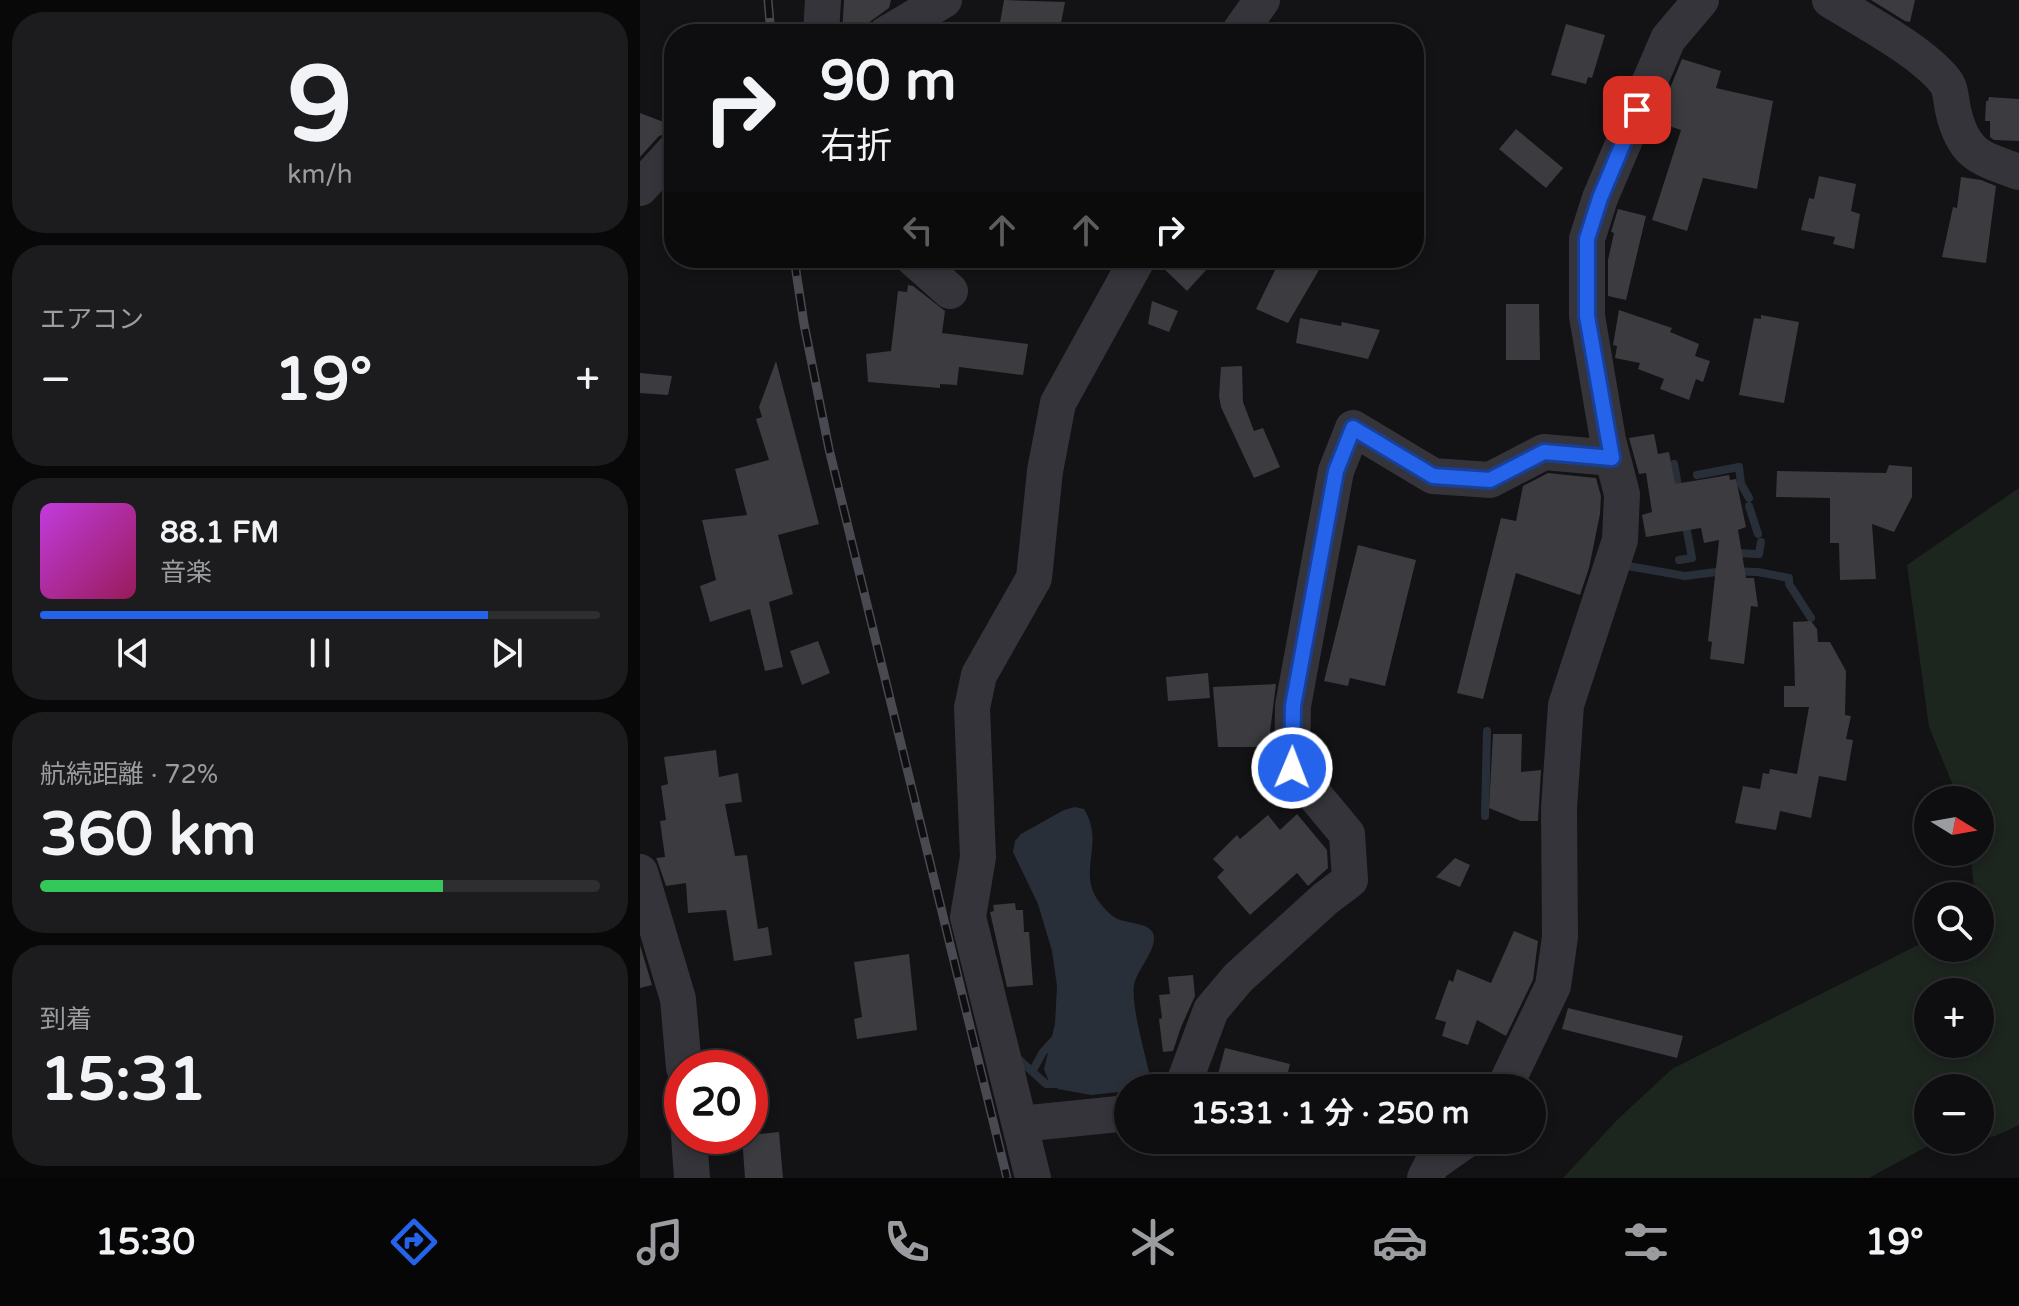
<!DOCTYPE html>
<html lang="ja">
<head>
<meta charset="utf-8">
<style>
  body { margin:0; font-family:"Varela Round","Noto Sans JP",sans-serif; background:#1c1c1e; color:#f1f3f6; height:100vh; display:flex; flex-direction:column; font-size:30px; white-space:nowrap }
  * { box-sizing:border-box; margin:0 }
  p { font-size:26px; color:#9b9c9f }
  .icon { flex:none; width:44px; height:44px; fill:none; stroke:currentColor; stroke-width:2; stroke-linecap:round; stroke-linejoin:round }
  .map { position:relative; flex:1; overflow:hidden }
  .panel { display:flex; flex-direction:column; gap:12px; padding:12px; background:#080809; width:640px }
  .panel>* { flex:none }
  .hud { position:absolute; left:24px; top:24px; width:760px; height:244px; border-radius:32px; box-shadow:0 4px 12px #0003,0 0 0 2px #2e2e30; background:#0e0e10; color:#f1f3f6; overflow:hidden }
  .needle { width:52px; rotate:101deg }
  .controls { position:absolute; left:1274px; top:786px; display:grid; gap:16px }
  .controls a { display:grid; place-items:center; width:80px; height:80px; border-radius:50%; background:#0e0e10; box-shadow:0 4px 12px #0003,0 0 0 2px #2e2e30; font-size:40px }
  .speed { position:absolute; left:24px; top:1050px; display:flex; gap:16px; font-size:40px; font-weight:700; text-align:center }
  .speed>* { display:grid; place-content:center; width:104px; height:104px; border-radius:50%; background:#0e0e10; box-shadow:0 4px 12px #0003,0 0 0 2px #2e2e30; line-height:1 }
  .speed .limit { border:12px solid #d22; background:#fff; color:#111 }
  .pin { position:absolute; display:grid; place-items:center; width:68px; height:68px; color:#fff; margin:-34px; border-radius:16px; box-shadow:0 4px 12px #0006 }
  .me { position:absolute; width:88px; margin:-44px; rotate:1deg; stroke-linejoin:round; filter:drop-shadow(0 0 6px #0008) }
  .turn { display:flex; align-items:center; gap:28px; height:168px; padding:0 24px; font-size:36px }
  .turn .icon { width:104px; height:104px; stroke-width:2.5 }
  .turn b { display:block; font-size:56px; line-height:68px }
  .lanes { display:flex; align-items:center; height:76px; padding:0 24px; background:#0003; justify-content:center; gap:40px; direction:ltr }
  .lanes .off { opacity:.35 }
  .big { font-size:60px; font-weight:700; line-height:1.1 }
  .panel .tile { flex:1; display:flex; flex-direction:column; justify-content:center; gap:12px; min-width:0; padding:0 28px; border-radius:32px; background:#1c1c1e }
  .panel .dial { align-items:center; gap:0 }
  .dial b { font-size:104px; line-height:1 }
  .song { display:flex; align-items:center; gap:24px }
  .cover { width:96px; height:96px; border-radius:12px; background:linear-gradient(135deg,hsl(290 70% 55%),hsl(330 70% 35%)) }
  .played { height:8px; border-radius:4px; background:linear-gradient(90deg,#2563eb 80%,#2e2e30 80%) }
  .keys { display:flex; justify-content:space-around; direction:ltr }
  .heat { display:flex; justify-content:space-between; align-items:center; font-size:44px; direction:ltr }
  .charge { height:12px; border-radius:6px; background:linear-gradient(90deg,#34c759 72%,#2e2e30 0) }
  .trip { position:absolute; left:474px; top:1074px; width:432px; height:80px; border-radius:40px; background:#0e0e10; box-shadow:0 4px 12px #0003,0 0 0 2px #2e2e30; font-weight:700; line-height:80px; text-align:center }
  .menu { display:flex; height:128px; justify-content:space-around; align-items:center; background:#060606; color:#9b9c9f }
  .menu .icon { width:56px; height:56px }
  .menu .on { color:#2563eb }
  .menu b { font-size:36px; color:#f1f3f6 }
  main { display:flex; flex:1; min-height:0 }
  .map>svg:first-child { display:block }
  .green { fill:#1d251f; fill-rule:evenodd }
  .water { fill:#292f39 }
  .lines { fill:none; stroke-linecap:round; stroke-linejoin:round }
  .stream { stroke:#292f39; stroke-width:8 }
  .building { fill:#3b3b40 }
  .minor { stroke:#34343a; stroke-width:36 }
  .rail-casing { stroke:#494a51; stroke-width:9 }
  .rail { stroke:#0e0e10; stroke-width:6; stroke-dasharray:18; stroke-linecap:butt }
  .route-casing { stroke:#184099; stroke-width:20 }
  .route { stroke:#2563eb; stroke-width:14 }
</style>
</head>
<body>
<main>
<section class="panel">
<div class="tile dial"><b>9</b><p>km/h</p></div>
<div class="tile"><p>エアコン</p>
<div class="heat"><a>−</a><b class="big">19°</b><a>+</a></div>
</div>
<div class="tile">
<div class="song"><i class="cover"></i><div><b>88.1 FM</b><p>音楽</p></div></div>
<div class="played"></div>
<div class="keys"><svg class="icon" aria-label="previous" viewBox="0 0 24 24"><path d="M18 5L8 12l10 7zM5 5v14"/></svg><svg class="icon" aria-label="pause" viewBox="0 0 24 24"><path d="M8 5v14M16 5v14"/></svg><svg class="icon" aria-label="next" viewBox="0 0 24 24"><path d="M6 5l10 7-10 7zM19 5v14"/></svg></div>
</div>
<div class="tile"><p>航続距離 · 72%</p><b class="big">360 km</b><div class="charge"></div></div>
<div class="tile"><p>到着</p><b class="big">15:31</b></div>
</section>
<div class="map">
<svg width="1379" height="1178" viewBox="0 0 1379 1178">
  <rect width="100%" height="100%" fill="#131315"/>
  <path class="green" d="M1379,488v637l-24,11 -15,3v-51h-52v52h43l-45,7 -57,31h-306l55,-59 54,-50 256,-129v8h52v-52h-5l-5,-44h10v-52h-21l-30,-73 -22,-162zM1288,992h52v52h-52z"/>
  <path class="water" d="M435,807l9,2c21,34 -6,60 13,90 4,6 11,14 17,18 10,7 34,5 39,16 6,15 -16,36 -19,52 -3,20 11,69 16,91l-8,12h-14v3l-37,4 -33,-6 -9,-7 -5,-13 11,-45 2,-38 -5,-35 -14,-47 -25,-52 2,-11 6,-7 43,-24z"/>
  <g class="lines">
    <g class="stream">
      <path d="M1034,464l5,27"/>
      <path d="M1057,475l42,-8 2,17 8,14"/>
      <path d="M1109,506l9,28"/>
      <path d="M1097,553l22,1 2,-12"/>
      <path d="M1039,560l13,-2 -7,-38"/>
      <path d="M983,570l5,-4 57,10 39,-5 34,1 31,6v6l22,34"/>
      <path d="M845,816l2,-85"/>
      <path d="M375,1056l31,28h15"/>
      <path d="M393,1070l10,-18 12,-13"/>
    </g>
  </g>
  <g class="building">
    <path d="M204,0h47l-2,8 -21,15 -3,10 -23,1z"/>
    <path d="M364,0l61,2 -6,32h-61z"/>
    <path d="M1231,0h44l-5,22 -5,-1z"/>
    <path d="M926,24l39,11 -13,43 -4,-1 -2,7 -35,-9z"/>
    <path d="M1042,59l39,12 -5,17 57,13 -16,88 -54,-11 -16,53 -35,-11 29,-90 -25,-8z"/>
    <path d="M1349,97l30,2v42l-25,-1 -4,-3v-16h-5l1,-20h2z"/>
    <path d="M0,113l34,13v5l-15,5 -19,21z"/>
    <path d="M876,129l47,39 -17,20 -47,-39z"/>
    <path d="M1179,176l37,8 -5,27 9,3 -6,35 -21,-5 2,-7 -34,-7 8,-32 5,1z"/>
    <path d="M1321,177l20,3 15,6 -10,77 -44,-6 11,-50 4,1z"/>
    <path d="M978,209l28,7 -20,84 -18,-4v-36l6,-27 -3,-1z"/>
    <path d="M519,258h58l-30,33 -29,-28z"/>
    <path d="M641,258h45l-38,65 -32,-14z"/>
    <path d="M268,285l5,1 32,25 -3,22 86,11 -5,31 -64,-8 -2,18 -17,-1v4l-72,-6 -2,-28 25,-3 7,-60 9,1z"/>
    <path d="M512,301l26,10 -9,21 -21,-8z"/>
    <path d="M866,304h33l1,56h-34z"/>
    <path d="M979,310l53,18 -2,4 29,12 -4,12 15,5 -7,21 -7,-3 -7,21 -29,-11 4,-10 -26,-10 2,-6 -25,-5 2,-12 -4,-1z"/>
    <path d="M1121,315l38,7 -15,81 -45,-8 15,-77 7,1z"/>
    <path d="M660,318l41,8 1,-4 38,8 -12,29 -72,-16z"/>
    <path d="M136,361l43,163 -41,11 15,59 -24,8 14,65 -18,4 -15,-62 -40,13 -10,-36 16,-6 -14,-60 45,-5 -12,-46 34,-9 -13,-41 6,-2 -3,-10z"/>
    <path d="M602,366l1,36 11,29 9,-3 17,39 -26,11 -33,-71 -2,-11 2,-29z"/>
    <path d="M0,373l32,3 -4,19 -28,-2z"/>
    <path d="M1014,434l4,20 11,-2 6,32 54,-9 1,5 6,-1 10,48 -8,3 8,48h8l4,29 -7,-1 -7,58 -34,-5 2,-17 -4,-1 11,-101 -15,3 -3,-15 -55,9 -4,-22 10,-3 -6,-39 -7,1 -10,-36z"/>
    <path d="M1249,465l23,2v30l-18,35 -22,-8 4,55 -36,1 -1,-37h-9v-45l-54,-1 1,-26 109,2z"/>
    <path d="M908,473l48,5 5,18 -1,18 -11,54 -9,27 -64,-22 -33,126 -26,-6 44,-175 15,3 7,-35z"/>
    <path d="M718,545l58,15 -31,126 -35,-8 -2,8 -24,-5z"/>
    <path d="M1171,621l6,8 1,13h12l16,29 -1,44 6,1 -5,23 7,1 -7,41 -27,-5 -8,42 -31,-7 -4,19 -41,-7 8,-37 17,3 3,-16 6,1 1,-5 27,5 12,-67h-25v-21h11l-2,-64z"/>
    <path d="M178,641l12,32 -28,12 -12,-34z"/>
    <path d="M568,673l2,25 -42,3 -2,-24z"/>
    <path d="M636,684l-6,48 1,15h-53l-5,-60z"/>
    <path d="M853,734h29l-1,38 20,-2 -3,51h-17l-32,-13z"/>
    <path d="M76,750l3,27 19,-4 4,29 -17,2 10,52 12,-1 11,74 10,-2 4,28 -38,6 -8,-51 -38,3 -2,-30 -20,3 -9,-26 -1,-2 9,-1 -5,-36 6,-1 -5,-34 7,-2 -4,-27z"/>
    <path d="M657,814l30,36 1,18 -20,18 -11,-13 -47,42 -33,-38 7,-7 -11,-11 24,-24 3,4 28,-24 12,15z"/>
    <path d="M815,858l15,7 -10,22 -24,-10z"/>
    <path d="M375,903l1,7h7l1,22h5l4,53 -26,2 -17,-75 4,-1 -1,-6z"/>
    <path d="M874,931l24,10 -5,39 -27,56 -29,-16 -9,25 -26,-9 4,-14 -11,-3 14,-39 4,2 4,-13 34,14z"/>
    <path d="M0,945l12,40 -12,3z"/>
    <path d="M269,954l8,76 -60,9 -3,-20 8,-2 -8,-55z"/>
    <path d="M553,975l2,21 -14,31 -8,24 -10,1 -4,-33 3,-1 -3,-23 11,-1 -2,-17z"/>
    <path d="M928,1008l115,28 -6,22 -115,-29z"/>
    <path d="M585,1048l65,16 -6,24h-40l-28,-6z"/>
    <path d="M139,1132l4,46h-38l-3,-42z"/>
  </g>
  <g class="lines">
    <g class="minor">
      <path d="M1190,0c34,21 91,51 115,81 6,7 6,20 8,29 10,44 26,48 66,62"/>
      <path d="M181,34l2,-34"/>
      <path d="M246,34l58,-34"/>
      <path d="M598,34l24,-34"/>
      <path d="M0,188l34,-37"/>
      <path d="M273,258l37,33"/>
      <path d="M0,872l38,127 6,69"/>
      <path d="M542,1088l29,-78 27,-32 87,-79 25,-19 -3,-46 -55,-66 1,-62 43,-235 17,-43 80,48 57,4 54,-28 68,6"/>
      <path d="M864,1088l49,-102 7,-49 -1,-129 7,-103 54,-165 2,-46 -14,-54 -21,-124v-77l13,-41 68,-159 33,-39"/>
      <path d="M380,1124l108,-11"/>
      <path d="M49,1136l3,42"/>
      <path d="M393,1178l-65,-261 10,-60 -6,-149 7,-33 55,-97 11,-107 13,-68 80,-145"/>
      <path d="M785,1178l7,-14 34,-24"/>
    </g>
    <defs>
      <g id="rail">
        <path d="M128,0l3,34"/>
        <path d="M154,258l10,66 25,125 178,729"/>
      </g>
    </defs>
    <use href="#rail" class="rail-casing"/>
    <use href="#rail" class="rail"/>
  </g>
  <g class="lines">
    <defs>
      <path id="route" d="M652,768l1,-62 43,-235 17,-43 80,48 57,4 54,-28 68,6 -25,-142v-77l13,-41 37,-88"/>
    </defs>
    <use href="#route" class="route-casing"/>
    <use href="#route" class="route"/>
  </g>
</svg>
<div class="controls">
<a><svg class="needle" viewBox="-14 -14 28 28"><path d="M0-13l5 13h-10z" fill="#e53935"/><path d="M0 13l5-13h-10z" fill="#9b9c9f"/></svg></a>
<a><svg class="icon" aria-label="search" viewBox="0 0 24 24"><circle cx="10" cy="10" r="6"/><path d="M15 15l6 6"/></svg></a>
<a>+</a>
<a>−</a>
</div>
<div class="speed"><div class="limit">20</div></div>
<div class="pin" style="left:997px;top:110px;background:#d93025"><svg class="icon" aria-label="arrive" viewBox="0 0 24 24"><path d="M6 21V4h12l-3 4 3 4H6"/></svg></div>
<svg class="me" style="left:652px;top:768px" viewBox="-20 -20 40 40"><circle r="17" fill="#2563eb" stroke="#fff" stroke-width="3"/><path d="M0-11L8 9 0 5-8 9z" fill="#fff"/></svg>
<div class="trip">15:31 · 1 分 · 250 m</div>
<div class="hud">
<div class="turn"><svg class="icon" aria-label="right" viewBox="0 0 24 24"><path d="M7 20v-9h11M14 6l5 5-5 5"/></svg><div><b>90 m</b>右折</div></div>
<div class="lanes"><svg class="icon off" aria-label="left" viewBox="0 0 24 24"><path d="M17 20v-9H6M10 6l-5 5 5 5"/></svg><svg class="icon off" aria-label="ahead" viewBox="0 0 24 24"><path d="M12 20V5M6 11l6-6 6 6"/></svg><svg class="icon off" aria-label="ahead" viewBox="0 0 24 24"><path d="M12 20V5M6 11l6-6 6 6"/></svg><svg class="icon" aria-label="right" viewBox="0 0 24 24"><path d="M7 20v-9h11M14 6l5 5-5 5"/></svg></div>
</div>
</div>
</main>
<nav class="menu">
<b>15:30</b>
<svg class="icon on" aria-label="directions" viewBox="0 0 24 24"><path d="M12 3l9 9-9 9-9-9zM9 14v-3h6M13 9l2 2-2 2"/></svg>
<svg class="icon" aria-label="music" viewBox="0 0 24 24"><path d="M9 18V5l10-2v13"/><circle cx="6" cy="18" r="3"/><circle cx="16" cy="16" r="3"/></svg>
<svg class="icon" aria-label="phone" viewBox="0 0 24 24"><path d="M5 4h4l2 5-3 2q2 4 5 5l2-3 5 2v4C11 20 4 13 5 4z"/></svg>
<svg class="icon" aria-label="climate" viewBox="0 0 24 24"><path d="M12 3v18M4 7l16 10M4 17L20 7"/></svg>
<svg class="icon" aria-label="car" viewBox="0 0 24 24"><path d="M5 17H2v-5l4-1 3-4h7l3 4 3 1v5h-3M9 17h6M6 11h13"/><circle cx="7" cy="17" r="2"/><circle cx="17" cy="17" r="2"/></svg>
<svg class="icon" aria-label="filters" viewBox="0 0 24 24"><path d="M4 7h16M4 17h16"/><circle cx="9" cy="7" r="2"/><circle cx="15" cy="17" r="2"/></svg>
<b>19°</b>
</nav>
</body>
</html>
